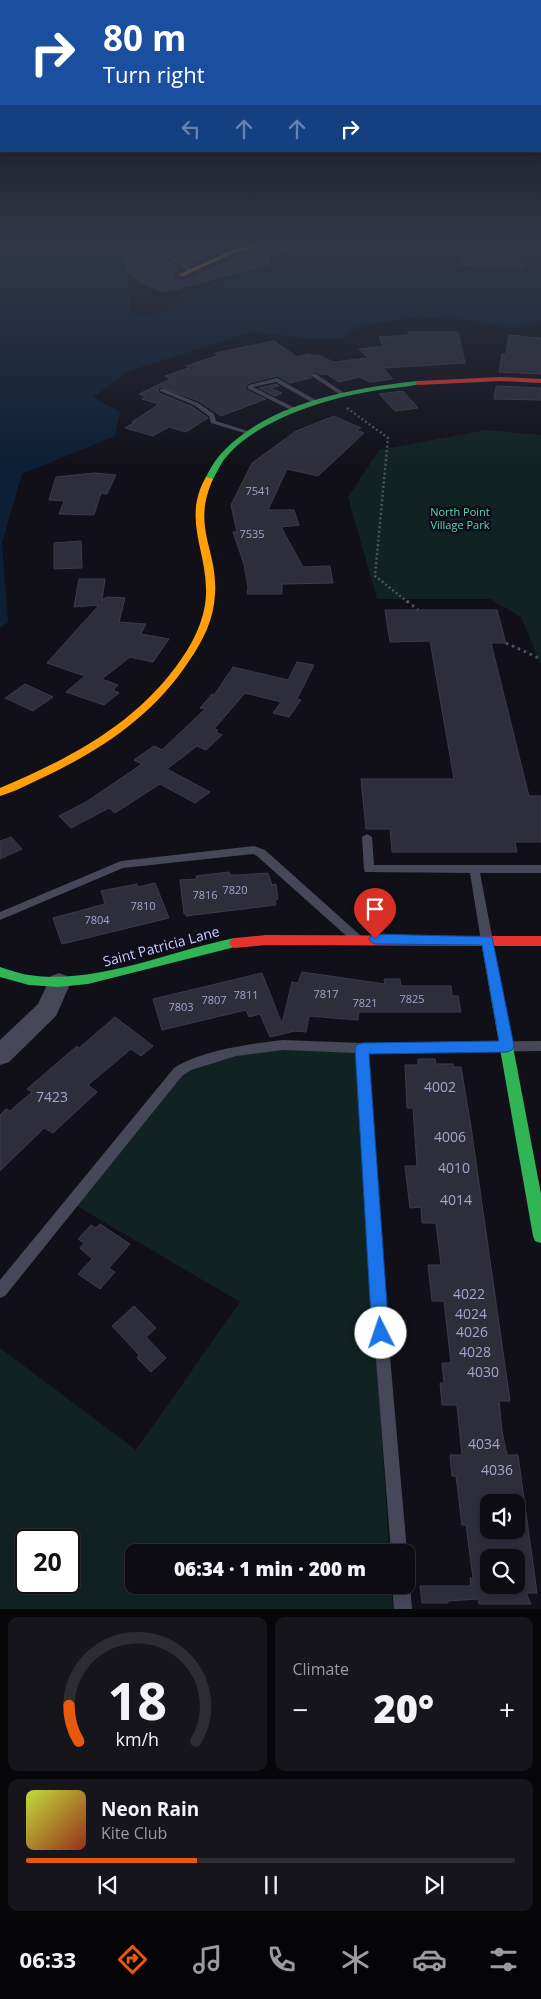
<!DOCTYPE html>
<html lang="en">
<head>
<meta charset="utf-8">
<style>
  body { margin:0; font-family:"Open Sans",sans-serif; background:#16151b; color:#f1f3f6; height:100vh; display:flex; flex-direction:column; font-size:19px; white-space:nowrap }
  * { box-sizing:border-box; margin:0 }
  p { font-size:16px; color:#9a9b9f }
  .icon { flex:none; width:28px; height:28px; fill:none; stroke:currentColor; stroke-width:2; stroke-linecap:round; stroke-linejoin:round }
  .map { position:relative; height:1609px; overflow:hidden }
  .panel { display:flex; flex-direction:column; gap:8px; padding:8px; background:#07070a; flex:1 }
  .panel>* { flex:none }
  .banner { position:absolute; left:0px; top:0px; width:541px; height:152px; box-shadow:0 2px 8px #0003,0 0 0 1px #2d2c32; background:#1a4fa0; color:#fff; overflow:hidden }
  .tools { position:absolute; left:480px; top:1494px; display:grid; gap:10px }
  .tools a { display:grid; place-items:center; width:45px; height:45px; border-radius:10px; background:#0d0c12; box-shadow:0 2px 8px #0003,0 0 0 1px #2d2c32; font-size:25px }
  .speed { position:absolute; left:15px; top:1529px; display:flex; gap:10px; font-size:25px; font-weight:700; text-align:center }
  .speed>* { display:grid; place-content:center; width:65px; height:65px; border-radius:50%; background:#0d0c12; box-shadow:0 2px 8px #0003,0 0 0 1px #2d2c32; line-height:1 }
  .speed .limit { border:2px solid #111; border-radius:8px; background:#fff; color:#111 }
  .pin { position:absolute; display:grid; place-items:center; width:42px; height:42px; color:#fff; margin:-51px -21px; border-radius:50% 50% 50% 0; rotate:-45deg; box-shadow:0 0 5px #0007 }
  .pin .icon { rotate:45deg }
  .me { position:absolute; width:55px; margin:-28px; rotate:356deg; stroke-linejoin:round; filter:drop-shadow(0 0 4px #0008) }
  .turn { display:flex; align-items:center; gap:18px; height:105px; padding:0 20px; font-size:22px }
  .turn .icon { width:65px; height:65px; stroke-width:2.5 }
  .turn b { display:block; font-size:35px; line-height:42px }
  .lanes { display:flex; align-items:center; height:48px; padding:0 20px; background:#0003; justify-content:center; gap:25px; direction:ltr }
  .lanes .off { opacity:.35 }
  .big { font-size:38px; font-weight:800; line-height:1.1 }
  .panel .tile { flex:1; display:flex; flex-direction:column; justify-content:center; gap:8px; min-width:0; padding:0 18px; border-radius:10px; background:#16151b }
  .panel .dial { align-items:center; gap:0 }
  .dial svg { height:130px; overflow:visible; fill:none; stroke:#2d2c32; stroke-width:7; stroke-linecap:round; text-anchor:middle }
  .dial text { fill:#f1f3f6; stroke:none }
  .song { display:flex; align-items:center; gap:15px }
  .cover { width:60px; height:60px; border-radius:8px; background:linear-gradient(135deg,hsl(70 70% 55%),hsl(10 70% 35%)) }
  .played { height:5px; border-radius:2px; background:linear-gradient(90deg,#ea580c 35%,#2d2c32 35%) }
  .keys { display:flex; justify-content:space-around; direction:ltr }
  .heat { display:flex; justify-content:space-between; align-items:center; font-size:28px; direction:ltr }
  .panel .tiles { flex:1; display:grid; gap:8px; grid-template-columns:1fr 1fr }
  .tile:last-child { grid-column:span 2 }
  .trip { position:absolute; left:125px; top:1544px; width:290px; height:50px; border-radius:10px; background:#0d0c12; box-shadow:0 2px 8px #0003,0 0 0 1px #2d2c32; font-weight:800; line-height:50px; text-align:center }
  .tab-bar { display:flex; height:80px; justify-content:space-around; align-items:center; background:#050507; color:#9a9b9f }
  .tab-bar .icon { width:35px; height:35px }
  .tab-bar .selected { color:#ea580c }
  .tab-bar b { font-size:22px; color:#f1f3f6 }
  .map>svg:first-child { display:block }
  .green { fill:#102322; fill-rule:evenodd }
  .water { fill:#0c1f34 }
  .building { fill:#2e2e3b; stroke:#3c3a4c; fill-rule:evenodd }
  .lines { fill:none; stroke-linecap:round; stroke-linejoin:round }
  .path-far1 { stroke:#47565f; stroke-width:2.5; stroke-dasharray:2 2.5; stroke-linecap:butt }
  .path { stroke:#47565f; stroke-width:3; stroke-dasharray:2.5 4; stroke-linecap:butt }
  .lane { fill:#464759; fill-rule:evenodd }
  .street { fill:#464759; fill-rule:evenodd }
  .fast { fill:#30b455; fill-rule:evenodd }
  .slow { fill:#ff9f0a; fill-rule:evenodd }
  .jam { fill:#e5322d; fill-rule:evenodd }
  .route { fill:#1a73e8; stroke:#114b97 }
  .labels { text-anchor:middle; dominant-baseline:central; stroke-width:5; stroke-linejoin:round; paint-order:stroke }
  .number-label { font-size:11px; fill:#a4a4cc }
  .far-park-label { font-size:11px; fill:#5dd6ab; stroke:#0e0d1c }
  .street-label { font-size:14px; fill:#cccbfc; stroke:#0e0d1c }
  .near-number-label { font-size:14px; fill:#a4a4cc }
</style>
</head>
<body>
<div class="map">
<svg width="541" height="1609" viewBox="0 0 541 1609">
  <rect width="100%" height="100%" fill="#111018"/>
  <g class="green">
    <path d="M486,430l55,5v230l-20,-48 -31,-18h-113l-29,-102 31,-47z"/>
    <path d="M283,1047l75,3 31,502h-255v33h257l2,24h-393v-261l136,102 104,-148 -168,-99 108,-130 56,-21zM26,1540h43v42h-43z"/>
  </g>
  <path class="water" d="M0,246h124l7,69 27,-1 58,-32 22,-6 -3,-2 10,-2 82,5v-4c29,-5 55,-4 84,-2 43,4 87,3 130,4v45l-26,8 -46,-8 -52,-3 -58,9 -19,13h-28l-60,-7 -123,39 -36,26 27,15 -5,24 -93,38 -20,69 6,79 -8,6z"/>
  <g class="building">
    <path d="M159,246h59l1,5 -31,13 -21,-15 -6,1v5l19,13 -8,6 4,6h11l51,-23 32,-7 -2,15 -103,27 -24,-9 -15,-13 1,-20z"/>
    <path d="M502,249h15l6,19 -62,-3 1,-13h41z"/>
    <path d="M408,332h50l7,31 -82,5 10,11 -24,3 -9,-5 -21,5 -13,-8 -5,1 -5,-3 -5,1v5l-21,5 -13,-7 -28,7 -4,4 1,3 20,9 -45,17 -22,-15 -39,-14 -2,2 1,4 34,14 15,11 -22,14 -17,-5 -16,9 -28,-8 10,-6h-3l27,-18 -17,-5 4,-2 -7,-3 31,-15 -5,-3 24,-8 -3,-2 33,-11 -4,-2 59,-12 23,16 12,-3 5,2 5,-1 14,7 35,-4 -9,-9 24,-3 -4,-9 29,-2z"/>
    <path d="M509,335l32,3v36l-42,-2 3,-18h4z"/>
    <path d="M276,384l3,2 -9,2 12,5 -7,3 -16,-8z"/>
    <path d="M496,386l45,2v12l-47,-1z"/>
    <path d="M403,391l15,17 -23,3 -16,-17z"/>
    <path d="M334,416l27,12 -5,2 8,3 -46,43 -31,-7 -19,41h26l5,15 -18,2 22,40 27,-1 3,17 -51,1v10h-35l1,-7 -4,-23 -11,-32h4l-6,-27 21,-42 44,-32z"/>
    <path d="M94,473l22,2 -9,19 -6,-1 -7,22 -35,-1 5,-13 -15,-1 7,-23z"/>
    <path d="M81,541l1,27 -28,1v-26z"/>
    <path d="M79,579h26l-3,22 4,-4 19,1 -6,24 27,2 -5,10 28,5 -16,23 -23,-5 -28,22 16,6 -5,5 6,3 -15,12 -38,-13 19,-16 -38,-13 52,-58 -25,2z"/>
    <path d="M385,610h112l9,33h-15l38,153h12v46h-26l2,10h-125l-2,-23h-24l-5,-50h93l-24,-138 -40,1z"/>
    <path d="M297,662l17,3 -17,34 4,1 -12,17 -16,-4 8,-11 -36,-9 -31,36 4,1 -2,2 6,3 -16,15 -9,-4 -30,23 43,23 -15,11 -35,-19 -45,29 -6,-5 -38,20 -12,-12 27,-14 56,-38 -8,-4 20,-14 8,4 43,-41 -5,-1 12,-14 2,1 19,-28 55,13z"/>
    <path d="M25,684l28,13 -20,14 -28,-13z"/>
    <path d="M11,837l11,12 -22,10v-18z"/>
    <path d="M229,872l1,3h9l29,-2 4,12 4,-1 2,15 -3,1 1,5 -90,11v-3l-2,1 -4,-34 17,-1 -1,-3z"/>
    <path d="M155,883l14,35 -107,26 -9,-26 52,-14 -4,-13 36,-7 1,3z"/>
    <path d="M302,972l83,12 -1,-5h16l1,7h50l1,10h6l3,16h-102l-1,8 -49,-4 -3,16 -11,-1 -25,6 -10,-23 -11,3 -3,-7 -84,20 -9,-31 109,-26 20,51 10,-42 6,1z"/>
    <path d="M115,1017l38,29 -12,10 -10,-7 -43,36 9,7 -44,41 -9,-5 -44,43v-56l6,-6 4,2 22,-19 -5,-3 50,-43 2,2z"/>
    <path d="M418,1059h17l1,5h17v3h8l10,60 39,274h-11l3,30 5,24h11l19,138h-11l5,11h-52l-1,-5 -30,2v2h-26l-2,-17h51l-1,-8h3l-7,-53h-4l-6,-49h-4l-2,-21h12l-5,-50h-15l-2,-22h4l-2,-20h9l-7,-62h-12l-4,-36h13l-5,-42h-14l-1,-16 -11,1 -5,-42h12l-4,-58h-6l-2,-43h13zM489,1502h27v28h-27zM489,1558h27v27h-27z"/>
    <path d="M100,1224l30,20 -21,24 6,4 -15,17 -22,-15 14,-15 -12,-11 4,-5 -6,-4 13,-14 5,3z"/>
    <path d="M134,1306l22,22 -10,9 20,21 -15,14 -14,-14 2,-3 -27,-29z"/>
  </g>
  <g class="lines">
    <path class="path-far1" d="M347,408l41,30 -13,138 34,27"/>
    <g class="path">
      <path d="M407,601l11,9"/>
      <path d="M506,643l35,16"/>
    </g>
    <g class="lane">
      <path d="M285,246h5l-4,6h-4z"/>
      <path d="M162,251h4l28,20 -5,1 -27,-19z"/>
      <path d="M312,374h4l31,21 -5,1 -30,-20z"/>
      <path d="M277,378l42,24 1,1 -5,1 -39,-22 -23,5 44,22v2l-2,1 -48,-24 2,-3z"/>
      <path d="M160,389h4l34,14 16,11 2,7 38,12 -3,2 -40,-12 -2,-7 -15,-11 -34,-14z"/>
      <path d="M367,834l5,3 2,28h167v8h-61l13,68 -2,3h-8l-2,-3 -11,-68 -105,-1 -1,-3 -2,-32z"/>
      <path d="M254,846l11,4 95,85 2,3 -2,3h-8l-95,-85 -4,-2 -130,14 -123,52v-8l121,-51z"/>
      <path d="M283,1040l79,3 179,-2v10l-173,2 20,280 19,219 -1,3v-3h-15l-17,-219 -18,-280 -73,-3 -47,6 -45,14 -9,6 -177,220 -5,2v-18l174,-212c28,-18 76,-24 109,-28z"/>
      <path d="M406,1579l4,6 2,24h-18l-2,-24h14z"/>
    </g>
    <path class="street" d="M59,973l8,3 4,6 -15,34 -47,46 -9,3v-25l38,-36 13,-28z"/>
    <g class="fast">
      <path d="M418,381l3,2 -1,1c-17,4 -35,4 -53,8 -46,8 -115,30 -144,69 -4,6 -7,13 -11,20l-7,-2c4,-8 8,-16 14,-23 46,-53 133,-68 199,-75z"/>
      <path d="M487,936l4,2 2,3 48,253v49l-6,-2 -2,-5 -52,-295 2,-3z"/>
      <path d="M235,938l4,2 2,3 -2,3 -151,38 -30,3 -29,-2 -29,-8v-10c10,3 20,7 29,8 68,10 140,-24 206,-37z"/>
    </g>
    <g class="slow">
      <path d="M250,246h11l-27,7 -51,23 -5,-1 52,-24z"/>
      <path d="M206,477l7,2c-22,49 5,70 2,115 -1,25 -12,47 -26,67 -36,55 -88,89 -147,117 -13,6 -28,14 -42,18v-8c71,-30 138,-65 182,-130 14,-20 25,-45 24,-70 -1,-41 -23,-71 0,-111z"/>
    </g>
    <g class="jam">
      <path d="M501,377l40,2v4l-40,-2 -83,4 -3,-2 3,-2z"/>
      <path d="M266,935l275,1v10l-275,-1 -31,3 -4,-2 -2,-3 2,-3 4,-2z"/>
    </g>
  </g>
  <linearGradient id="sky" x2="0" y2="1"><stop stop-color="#09090d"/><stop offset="0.52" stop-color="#323748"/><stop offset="1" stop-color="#323748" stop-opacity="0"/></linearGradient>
  <rect width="541" height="471" fill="url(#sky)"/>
  <path class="route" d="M375,934l117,3 22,109 -2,4 -5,2 -138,2 20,279 -2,6 -6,2 -6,-2 -3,-6 -17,-285 2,-3 5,-2 137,-2 -17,-96 -107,-1 -4,-2 -2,-3 2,-3z"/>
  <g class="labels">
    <g class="number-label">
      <text x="258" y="490">7541</text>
      <text x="252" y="533">7535</text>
      <text x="235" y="889">7820</text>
      <text x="205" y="894">7816</text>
      <text x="143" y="905">7810</text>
      <text x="97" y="919">7804</text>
      <text x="326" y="993">7817</text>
      <text x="246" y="994">7811</text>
      <text x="412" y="998">7825</text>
      <text x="214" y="999">7807</text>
      <text x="365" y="1002">7821</text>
      <text x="181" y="1006">7803</text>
    </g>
    <g class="far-park-label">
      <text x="460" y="511">North Point<tspan x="460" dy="13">Village Park</tspan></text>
    </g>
    <g class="street-label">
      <text transform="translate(161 946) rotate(-15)">Saint Patricia Lane</text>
    </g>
    <g class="near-number-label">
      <text x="440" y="1086">4002</text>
      <text x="52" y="1096">7423</text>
      <text x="450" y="1136">4006</text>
      <text x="454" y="1167">4010</text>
      <text x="456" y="1199">4014</text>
      <text x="469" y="1293">4022</text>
      <text x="471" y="1313">4024</text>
      <text x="472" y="1331">4026</text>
      <text x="475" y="1351">4028</text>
      <text x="483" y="1371">4030</text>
      <text x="484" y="1443">4034</text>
      <text x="497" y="1469">4036</text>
    </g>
  </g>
</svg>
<div class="tools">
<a><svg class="icon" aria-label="sound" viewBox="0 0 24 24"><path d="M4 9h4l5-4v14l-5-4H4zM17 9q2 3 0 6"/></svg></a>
<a><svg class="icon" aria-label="search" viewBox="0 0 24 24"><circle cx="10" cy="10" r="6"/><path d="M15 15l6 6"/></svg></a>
</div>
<div class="speed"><div class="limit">20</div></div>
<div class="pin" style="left:375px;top:939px;background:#d93025"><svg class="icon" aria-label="arrive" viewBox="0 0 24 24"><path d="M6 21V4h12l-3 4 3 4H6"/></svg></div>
<svg class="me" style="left:381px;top:1333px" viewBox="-20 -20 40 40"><circle r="19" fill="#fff"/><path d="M0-13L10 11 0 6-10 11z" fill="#1a73e8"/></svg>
<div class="trip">06:34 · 1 min · 200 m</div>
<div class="banner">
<div class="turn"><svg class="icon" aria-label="right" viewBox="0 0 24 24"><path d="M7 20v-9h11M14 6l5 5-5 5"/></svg><div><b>80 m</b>Turn right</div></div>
<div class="lanes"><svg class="icon off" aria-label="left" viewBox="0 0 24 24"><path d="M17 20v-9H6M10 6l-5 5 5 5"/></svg><svg class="icon off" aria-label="ahead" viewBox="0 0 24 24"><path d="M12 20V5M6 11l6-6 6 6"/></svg><svg class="icon off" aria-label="ahead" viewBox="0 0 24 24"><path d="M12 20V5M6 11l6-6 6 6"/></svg><svg class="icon" aria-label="right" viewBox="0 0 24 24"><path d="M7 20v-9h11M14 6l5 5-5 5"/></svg></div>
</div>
</div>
<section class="panel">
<div class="tiles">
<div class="tile dial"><svg viewBox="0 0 100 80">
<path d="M14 69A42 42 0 1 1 86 69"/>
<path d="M14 69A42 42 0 0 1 8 47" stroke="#ea580c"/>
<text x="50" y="56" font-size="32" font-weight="700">18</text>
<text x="50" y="72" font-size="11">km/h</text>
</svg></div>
<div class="tile"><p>Climate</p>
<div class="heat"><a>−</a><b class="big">20°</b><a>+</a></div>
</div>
<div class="tile">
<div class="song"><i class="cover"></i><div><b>Neon Rain</b><p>Kite Club</p></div></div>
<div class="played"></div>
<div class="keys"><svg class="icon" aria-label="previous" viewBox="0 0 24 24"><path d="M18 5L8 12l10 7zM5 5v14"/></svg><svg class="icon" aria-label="pause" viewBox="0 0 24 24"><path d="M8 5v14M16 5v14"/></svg><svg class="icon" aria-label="next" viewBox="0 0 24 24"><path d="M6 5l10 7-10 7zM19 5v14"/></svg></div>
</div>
</div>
</section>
<nav class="tab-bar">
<b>06:33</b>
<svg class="icon selected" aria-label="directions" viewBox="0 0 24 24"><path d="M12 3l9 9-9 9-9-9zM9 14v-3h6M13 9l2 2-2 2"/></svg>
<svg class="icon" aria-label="music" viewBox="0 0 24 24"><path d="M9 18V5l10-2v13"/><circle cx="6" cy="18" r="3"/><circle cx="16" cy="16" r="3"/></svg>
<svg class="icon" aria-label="phone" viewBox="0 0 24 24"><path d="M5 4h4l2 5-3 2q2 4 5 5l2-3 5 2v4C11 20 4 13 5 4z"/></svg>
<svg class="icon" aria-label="climate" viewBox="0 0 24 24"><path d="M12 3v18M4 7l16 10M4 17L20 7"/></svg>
<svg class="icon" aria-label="car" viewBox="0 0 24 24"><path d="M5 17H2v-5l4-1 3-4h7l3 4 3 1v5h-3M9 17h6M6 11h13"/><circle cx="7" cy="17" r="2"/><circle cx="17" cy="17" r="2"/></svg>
<svg class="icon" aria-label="filters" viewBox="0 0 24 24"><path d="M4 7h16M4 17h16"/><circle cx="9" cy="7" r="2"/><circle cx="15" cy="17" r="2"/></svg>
</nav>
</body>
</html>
